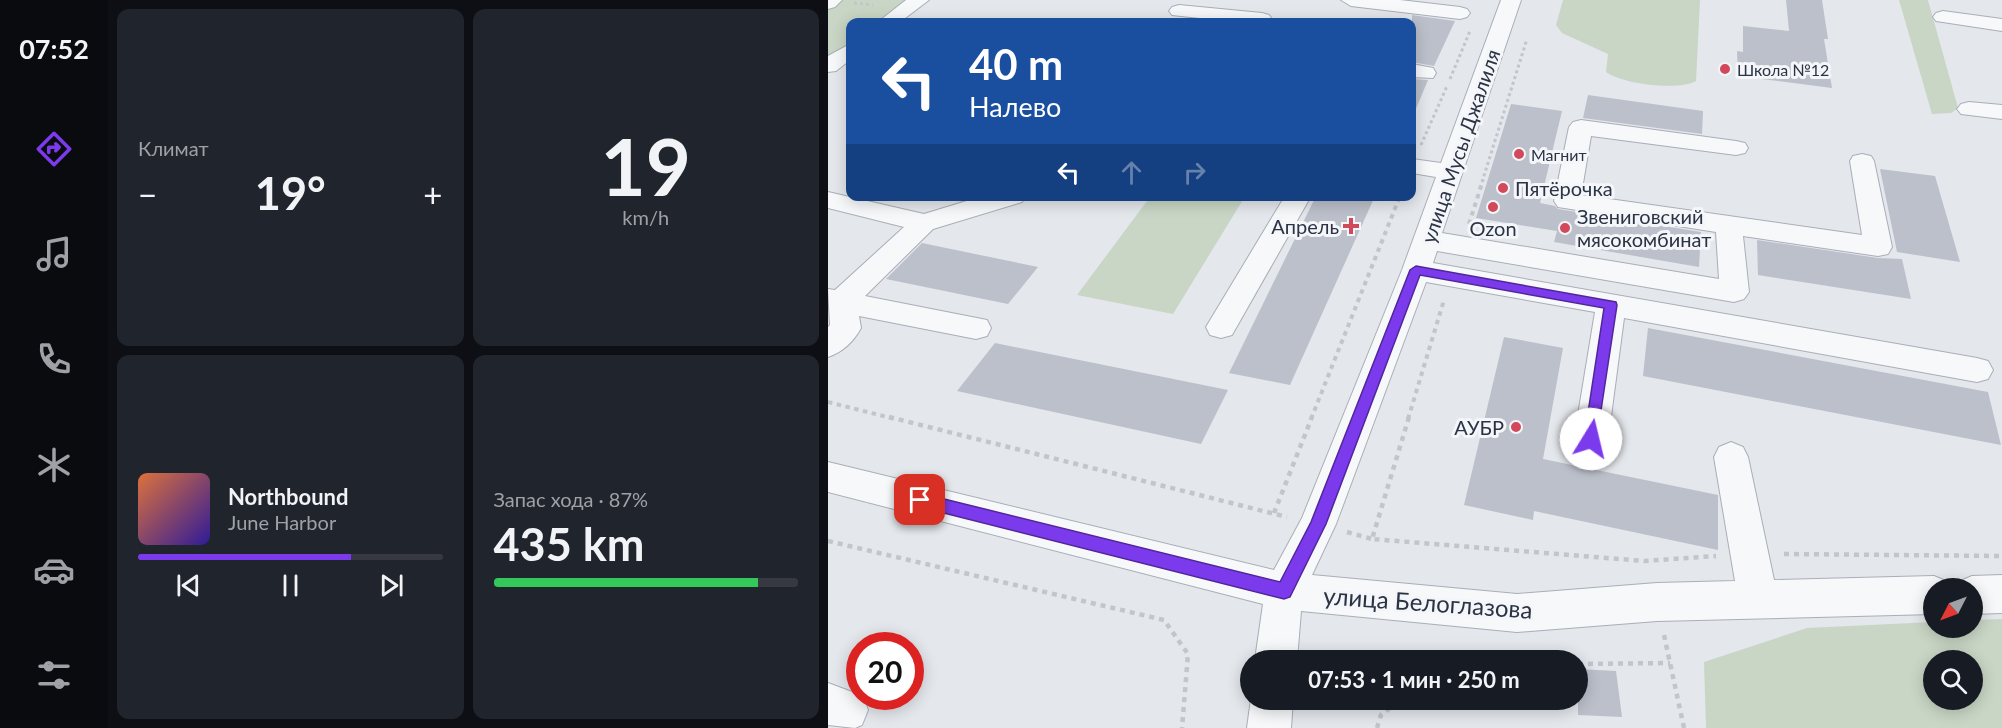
<!DOCTYPE html>
<html lang="ru">
<head>
<meta charset="utf-8">
<style>
  body { margin:0; font-family:Lato,sans-serif; background:#20242c; color:#f1f3f6; height:100vh; display:flex; flex-direction:column; font-size:22px; white-space:nowrap }
  * { box-sizing:border-box; margin:0 }
  p { font-size:20px; color:#9ea1a6 }
  .icon { flex:none; width:33px; height:33px; fill:none; stroke:currentColor; stroke-width:2; stroke-linecap:round; stroke-linejoin:round }
  .map { position:relative; flex:1; overflow:hidden }
  .drawer { display:flex; flex-direction:column; gap:9px; padding:9px; background:#0d0f14; width:720px }
  .drawer>* { flex:none }
  .hud { position:absolute; left:18px; top:18px; width:570px; height:183px; border-radius:12px; box-shadow:0 3px 15px #0003; background:#1a4fa0; color:#fff; overflow:hidden }
  .needle { width:39px; rotate:228deg }
  .controls { position:absolute; left:1095px; top:578px; display:grid; gap:12px }
  .controls a { display:grid; place-items:center; width:60px; height:60px; border-radius:50%; background:#171b24; box-shadow:0 3px 15px #0003; font-size:30px }
  .speed { position:absolute; left:18px; top:632px; display:flex; gap:12px; font-size:30px; font-weight:700; text-align:center }
  .speed>* { display:grid; place-content:center; width:78px; height:78px; border-radius:50%; background:#171b24; box-shadow:0 3px 15px #0003; line-height:1 }
  .speed .limit { border:9px solid #d22; background:#fff; color:#111 }
  .pin { position:absolute; display:grid; place-items:center; width:51px; height:51px; color:#fff; margin:-26px; border-radius:12px; box-shadow:0 3px 9px #0006 }
  .me { position:absolute; width:66px; margin:-33px; rotate:9deg; stroke-linejoin:round; filter:drop-shadow(0 0 4px #0008) }
  .turn { display:flex; align-items:center; gap:21px; height:126px; padding:0 24px; font-size:27px }
  .turn .icon { width:78px; height:78px; stroke-width:2.5 }
  .turn b { display:block; font-size:42px; line-height:51px }
  .lanes { display:flex; align-items:center; height:57px; padding:0 24px; background:#0003; justify-content:center; gap:30px; direction:ltr }
  .lanes .off { opacity:.35 }
  .big { font-size:45px; font-weight:700; line-height:1.1 }
  .drawer .card { flex:1; display:flex; flex-direction:column; justify-content:center; gap:9px; min-width:0; padding:0 21px; border-radius:12px; background:#20242c }
  .drawer .dial { align-items:center; gap:0 }
  .dial b { font-size:78px; line-height:1 }
  .song { display:flex; align-items:center; gap:18px }
  .cover { width:72px; height:72px; border-radius:9px; background:linear-gradient(135deg,hsl(20 70% 55%),hsl(250 70% 35%)) }
  .played { height:6px; border-radius:3px; background:linear-gradient(90deg,#7c3aed 70%,#363941 70%) }
  .keys { display:flex; justify-content:space-around; direction:ltr }
  .heat { display:flex; justify-content:space-between; align-items:center; font-size:33px; direction:ltr }
  .charge { height:9px; border-radius:4px; background:linear-gradient(90deg,#34c759 87%,#363941 0) }
  .drawer .tiles { flex:1; display:grid; gap:9px; grid-template-columns:repeat(2,1fr) }
  .trip { position:absolute; left:412px; top:650px; width:348px; height:60px; border-radius:30px; background:#171b24; box-shadow:0 3px 15px #0003; font-weight:700; line-height:60px; text-align:center }
  main { display:flex; flex:1; min-height:0 }
  .menu { display:flex; flex-direction:column; width:108px; justify-content:space-around; align-items:center; background:#090b0e; color:#9ea1a6 }
  .menu .icon { width:42px; height:42px }
  .menu .current { color:#7c3aed }
  .menu b { font-size:27px; color:#f1f3f6 }
  .map>svg:first-child { display:block }
  .green { fill:#c9d6c5; fill-rule:evenodd }
  .building { fill:#bbc0ca }
  .lines { fill:none; stroke-linecap:round; stroke-linejoin:round }
  .minor-casing { stroke:#a9aeb7; stroke-width:2 }
  .path-far2 { stroke:#c2c5cb; stroke-width:3; stroke-dasharray:3 3; stroke-linecap:butt }
  .path-far1 { stroke:#c2c5cb; stroke-width:4; stroke-dasharray:4.5 4.5; stroke-linecap:butt }
  .path { stroke:#c2c5cb; stroke-width:4.5; stroke-dasharray:5 5; stroke-linecap:butt }
  .minor { fill:#f7f8fa; fill-rule:evenodd }
  .route { fill:#7c3aed; stroke:#51269a; stroke-width:1.5 }
  .poi-dot { fill:#d1495b; stroke:#f4f6f9; stroke-width:2 }
  .labels { text-anchor:middle; dominant-baseline:central; stroke-width:6; stroke-linejoin:round; paint-order:stroke }
  .far-poi-label { font-size:16px; fill:#2b3445; stroke:#f4f6f9; text-anchor:start }
  .street-label { font-size:20px; fill:#2b3445; stroke:#f4f6f9 }
  .poi-label { font-size:20px; fill:#2b3445; stroke:#f4f6f9; text-anchor:start }
  .near-street-label { font-size:24px; fill:#2b3445; stroke:#f4f6f9 }
</style>
</head>
<body>
<main>
<nav class="menu">
<b>07:52</b>
<svg class="icon current" aria-label="directions" viewBox="0 0 24 24"><path d="M12 3l9 9-9 9-9-9zM9 14v-3h6M13 9l2 2-2 2"/></svg>
<svg class="icon" aria-label="music" viewBox="0 0 24 24"><path d="M9 18V5l10-2v13"/><circle cx="6" cy="18" r="3"/><circle cx="16" cy="16" r="3"/></svg>
<svg class="icon" aria-label="phone" viewBox="0 0 24 24"><path d="M5 4h4l2 5-3 2q2 4 5 5l2-3 5 2v4C11 20 4 13 5 4z"/></svg>
<svg class="icon" aria-label="climate" viewBox="0 0 24 24"><path d="M12 3v18M4 7l16 10M4 17L20 7"/></svg>
<svg class="icon" aria-label="car" viewBox="0 0 24 24"><path d="M5 17H2v-5l4-1 3-4h7l3 4 3 1v5h-3M9 17h6M6 11h13"/><circle cx="7" cy="17" r="2"/><circle cx="17" cy="17" r="2"/></svg>
<svg class="icon" aria-label="filters" viewBox="0 0 24 24"><path d="M4 7h16M4 17h16"/><circle cx="9" cy="7" r="2"/><circle cx="15" cy="17" r="2"/></svg>
</nav>
<section class="drawer">
<div class="tiles">
<div class="card"><p>Климат</p>
<div class="heat"><a>−</a><b class="big">19°</b><a>+</a></div>
</div>
<div class="card dial"><b>19</b><p>km/h</p></div>
<div class="card">
<div class="song"><i class="cover"></i><div><b>Northbound</b><p>June Harbor</p></div></div>
<div class="played"></div>
<div class="keys"><svg class="icon" aria-label="previous" viewBox="0 0 24 24"><path d="M18 5L8 12l10 7zM5 5v14"/></svg><svg class="icon" aria-label="pause" viewBox="0 0 24 24"><path d="M8 5v14M16 5v14"/></svg><svg class="icon" aria-label="next" viewBox="0 0 24 24"><path d="M6 5l10 7-10 7zM19 5v14"/></svg></div>
</div>
<div class="card"><p>Запас хода · 87%</p><b class="big">435 km</b><div class="charge"></div></div>
</div>
</section>
<div class="map">
<svg width="1174" height="728" viewBox="0 0 1174 728">
  <rect width="100%" height="100%" fill="#e4e7ec"/>
  <g class="green">
    <path d="M15,0h66l-31,22h-28v20l-22,17v-49z"/>
    <path d="M735,0h137l-4,81c-18,10 -74,3 -90,-9l2,-18 -46,-21 -6,-8z"/>
    <path d="M1071,0h29l30,108 -7,5 -19,1z"/>
    <path d="M406,196l10,2 -71,116 -96,-19 73,-98z"/>
    <path d="M1174,619v109h-296l-2,-66 103,-34 126,-6 1,5h38l1,-7zM1106,660h38v39h-38z"/>
  </g>
  <g class="building">
    <path d="M958,0h36l6,39h-4l8,49 -94,-12 -1,-25 6,1v-26l46,5z"/>
    <path d="M584,15l43,6 -21,45 -22,-4z"/>
    <path d="M584,79l16,1 -16,38z"/>
    <path d="M760,95l115,16 -1,23 -119,-16z"/>
    <path d="M683,104l51,7 -22,92 15,3 3,3 143,23 -2,35 -145,-25 3,-11 -81,-13z"/>
    <path d="M1052,169l55,7 25,86 -63,-10z"/>
    <path d="M488,196h59l-85,189 -61,-12z"/>
    <path d="M929,240l121,18 24,1 9,40 -153,-24z"/>
    <path d="M94,243l116,24 -30,37 -122,-25z"/>
    <path d="M820,328l340,64 13,53 -358,-69z"/>
    <path d="M676,337l59,11 -20,111 175,36v55l-184,-39 -1,9 -69,-15z"/>
    <path d="M167,343l233,47 -27,54 -244,-53z"/>
    <path d="M750,669l38,2 6,46 -44,-2z"/>
  </g>
  <g class="lines">
    <defs>
      <g id="minor">
        <path d="M0,0h14l-7,7 -7,2z"/>
        <path d="M78,0h23l-29,22h-22z"/>
        <path d="M513,0h59l60,7 7,2 3,4 -3,4 -7,2 -109,-13z"/>
        <path d="M673,0h20l-79,233 277,46 -3,-47 -158,-25 -4,-6 15,-74 4,-5 8,-2 155,21 9,2 3,5 -3,5 -9,2 -145,-19 -10,59 281,40 -12,-74 3,-5 9,-2 9,2 3,5 18,86 -4,7 -10,2 -135,-20 6,56 -5,7 -10,3 -297,-51 -4,12 544,95 11,3 5,9 -5,9 -11,3 -353,-64 -16,121 -5,10 -12,4 -12,-4 -5,-10 21,-127 -169,-30 -90,242 -24,51 205,19 140,-11 78,-2 -21,-124 5,-10 12,-5 12,5 5,10 26,123 160,-4 14,6 3,6h-17v26l-277,7 -140,11 -216,-21 -4,49h-42l8,-56 -435,-112v-30l446,108 28,-52 100,-248 34,-93 -24,-4v-14l29,4z"/>
        <path d="M351,5l83,8 7,2 3,4 -2,3h-34l-64,-7 -3,-4 3,-4z"/>
        <path d="M1115,11l59,8v12l-66,-10 -3,-4 3,-4z"/>
        <path d="M22,44v16l-14,11 -8,1v-16z"/>
        <path d="M584,64l21,4 3,5 -3,5 -21,-1z"/>
        <path d="M1141,102l33,3v14l-41,-5 -4,-5 4,-5z"/>
        <path d="M0,192l96,22 59,-18h43l-4,6 -89,27 -68,67 122,24 4,8 -4,8 -11,3 -117,-23 2,12c-7,13 -18,24 -33,29v-30l2,-2 -2,-36 7,1 69,-63 -76,-19z"/>
        <path d="M457,196h26l-79,139 -11,3 -11,-3 -4,-8z"/>
        <path d="M1174,575v38l-30,1v-26h-17l3,-6 14,-6z"/>
        <path d="M0,683l35,13 5,14 -6,15 -7,3 -27,-3z"/>
        <path d="M423,699h42l-2,29h-44z"/>
      </g>
    </defs>
    <use href="#minor" class="minor-casing"/>
    <g class="path-far2">
      <path d="M26,3l19,2"/>
      <path d="M622,79l20,-48"/>
      <path d="M593,145l26,-59"/>
      <path d="M654,182l45,-143"/>
    </g>
    <g class="path-far1">
      <path d="M641,224l14,-44"/>
      <path d="M0,402l67,17"/>
      <path d="M483,419l89,-223"/>
      <path d="M580,419l36,-119"/>
    </g>
    <g class="path">
      <path d="M61,417l398,100"/>
      <path d="M581,417l-37,122 272,22 72,-5"/>
      <path d="M446,513l38,-96"/>
      <path d="M519,532l25,7"/>
      <path d="M0,541l336,79 24,34 -6,74"/>
      <path d="M956,554l218,2"/>
      <path d="M836,635l20,93"/>
      <path d="M750,664l92,-1"/>
      <path d="M549,728l4,-13 20,-16"/>
    </g>
    <use href="#minor" class="minor"/>
  </g>
  <path class="route" d="M588,266l200,36 1,3 -21,138h-10l-2,-4 20,-131 -184,-33 -94,249 -36,73 -6,2 -364,-92 -5,-2 -3,-5 3,-5 5,-2 360,89 31,-60 99,-252z"/>
  <g class="poi-dot">
    <circle cx="897" cy="69" r="6"/>
    <circle cx="691" cy="154" r="6"/>
    <circle cx="675" cy="188" r="6"/>
    <circle cx="665" cy="207" r="6"/>
    <path d="M520 217h6v6h6v6h-6v6h-6v-6h-6v-6h6z"/>
    <circle cx="737" cy="228" r="6"/>
    <circle cx="688" cy="427" r="6"/>
  </g>
  <g class="labels">
    <g class="far-poi-label">
      <text x="909" y="69">Школа №12</text>
      <text x="703" y="154">Магнит</text>
    </g>
    <g class="street-label">
      <text transform="translate(632 146) rotate(-71)">улица Мусы Джалиля</text>
    </g>
    <g class="poi-label">
      <text x="687" y="188">Пятёрочка</text>
      <text x="749" y="216">Звениговский<tspan x="749" dy="23">мясокомбинат</tspan></text>
      <text x="511" y="226" text-anchor="end">Апрель</text>
      <text x="665" y="228" text-anchor="middle">Ozon</text>
      <text x="676" y="427" text-anchor="end">АУБР</text>
    </g>
    <g class="near-street-label">
      <text transform="translate(600 602) rotate(4)">улица Белоглазова</text>
    </g>
  </g>
</svg>
<div class="controls">
<a><svg class="needle" viewBox="-14 -14 28 28"><path d="M0-13l5 13h-10z" fill="#e53935"/><path d="M0 13l5-13h-10z" fill="#9ea1a6"/></svg></a>
<a><svg class="icon" aria-label="search" viewBox="0 0 24 24"><circle cx="10" cy="10" r="6"/><path d="M15 15l6 6"/></svg></a>
</div>
<div class="speed"><div class="limit">20</div></div>
<div class="pin" style="left:92px;top:500px;background:#d93025"><svg class="icon" aria-label="arrive" viewBox="0 0 24 24"><path d="M6 21V4h12l-3 4 3 4H6"/></svg></div>
<svg class="me" style="left:763px;top:439px" viewBox="-20 -20 40 40"><circle r="19" fill="#fff"/><path d="M0-13L10 11 0 6-10 11z" fill="#7c3aed"/></svg>
<div class="trip">07:53 · 1 мин · 250 m</div>
<div class="hud">
<div class="turn"><svg class="icon" aria-label="left" viewBox="0 0 24 24"><path d="M17 20v-9H6M10 6l-5 5 5 5"/></svg><div><b>40 m</b>Налево</div></div>
<div class="lanes"><svg class="icon" aria-label="left" viewBox="0 0 24 24"><path d="M17 20v-9H6M10 6l-5 5 5 5"/></svg><svg class="icon off" aria-label="ahead" viewBox="0 0 24 24"><path d="M12 20V5M6 11l6-6 6 6"/></svg><svg class="icon off" aria-label="right" viewBox="0 0 24 24"><path d="M7 20v-9h11M14 6l5 5-5 5"/></svg></div>
</div>
</div>
</main>
</body>
</html>
